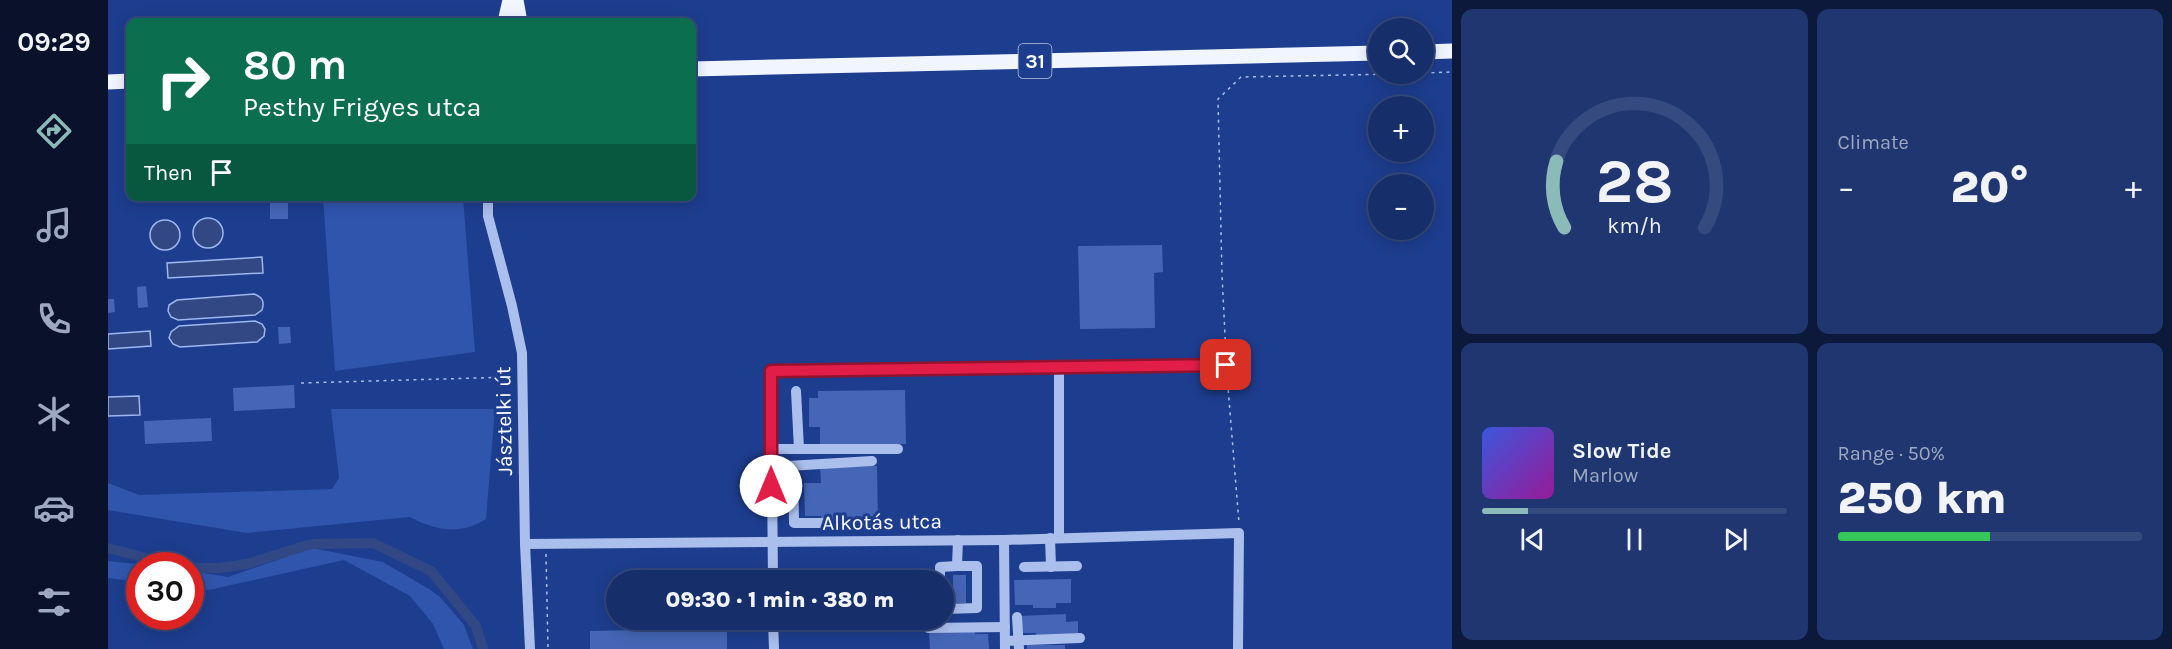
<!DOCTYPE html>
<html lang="en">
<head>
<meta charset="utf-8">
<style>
  body { margin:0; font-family:Karla,sans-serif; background:#1f3670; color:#f1f3f6; height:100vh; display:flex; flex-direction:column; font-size:22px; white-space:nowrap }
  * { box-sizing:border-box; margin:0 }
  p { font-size:20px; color:#9ea8c1 }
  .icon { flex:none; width:33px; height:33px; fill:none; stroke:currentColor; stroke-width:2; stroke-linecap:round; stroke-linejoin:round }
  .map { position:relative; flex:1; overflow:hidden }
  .details { display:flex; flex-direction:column; gap:9px; padding:9px; background:#0c193a; width:720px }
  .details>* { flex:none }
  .banner { position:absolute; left:18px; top:18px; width:570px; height:183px; border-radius:12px; box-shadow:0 3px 15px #0003,0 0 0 2px #354a7e; background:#0b6e4f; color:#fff; overflow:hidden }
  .controls { position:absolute; left:1260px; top:18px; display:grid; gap:12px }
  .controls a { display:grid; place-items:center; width:66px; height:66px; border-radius:50%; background:#162e6a; box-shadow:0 3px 15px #0003,0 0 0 2px #354a7e; font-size:30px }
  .speed { position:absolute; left:18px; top:552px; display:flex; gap:12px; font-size:30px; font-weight:700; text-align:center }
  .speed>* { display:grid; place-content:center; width:78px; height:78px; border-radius:50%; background:#162e6a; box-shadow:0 3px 15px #0003,0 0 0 2px #354a7e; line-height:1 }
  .speed .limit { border:9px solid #d22; background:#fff; color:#111 }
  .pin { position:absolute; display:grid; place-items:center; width:51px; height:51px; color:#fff; margin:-26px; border-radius:12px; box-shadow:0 3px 9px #0006 }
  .me { position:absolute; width:66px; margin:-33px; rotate:0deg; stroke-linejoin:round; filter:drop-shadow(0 0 4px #0008) }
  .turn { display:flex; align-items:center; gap:21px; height:126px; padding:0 18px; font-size:27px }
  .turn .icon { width:78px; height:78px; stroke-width:2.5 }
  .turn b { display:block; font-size:42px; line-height:51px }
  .then { display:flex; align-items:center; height:57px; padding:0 18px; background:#0003; gap:12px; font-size:22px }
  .big { font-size:45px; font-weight:800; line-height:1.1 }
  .details .card { flex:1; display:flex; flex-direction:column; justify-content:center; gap:9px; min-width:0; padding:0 21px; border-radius:12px; background:#1f3670 }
  .details .dial { align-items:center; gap:0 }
  .dial svg { height:156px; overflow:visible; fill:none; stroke:#354a7e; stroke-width:7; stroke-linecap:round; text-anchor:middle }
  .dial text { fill:#f1f3f6; stroke:none }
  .song { display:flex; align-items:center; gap:18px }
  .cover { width:72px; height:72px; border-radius:9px; background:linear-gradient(135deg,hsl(230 70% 55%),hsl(300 70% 35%)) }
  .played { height:6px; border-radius:3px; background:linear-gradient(90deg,#8bbbb9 15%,#354a7e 15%) }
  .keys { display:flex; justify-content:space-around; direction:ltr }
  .heat { display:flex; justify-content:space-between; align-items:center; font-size:33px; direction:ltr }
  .charge { height:9px; border-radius:4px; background:linear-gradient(90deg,#34c759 50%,#354a7e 0) }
  .details .tiles { flex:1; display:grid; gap:9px; grid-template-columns:repeat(2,1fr) }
  .trip { position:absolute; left:498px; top:570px; width:348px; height:60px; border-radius:30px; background:#162e6a; box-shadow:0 3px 15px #0003,0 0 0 2px #354a7e; font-weight:800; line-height:60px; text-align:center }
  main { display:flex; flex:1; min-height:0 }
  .tabs { display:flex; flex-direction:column; width:108px; justify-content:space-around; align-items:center; background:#09122a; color:#9ea8c1 }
  .tabs .icon { width:42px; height:42px }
  .tabs .current { color:#8bbbb9 }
  .tabs b { font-size:27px; color:#f1f3f6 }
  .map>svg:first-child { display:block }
  .green { fill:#3055ac }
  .water { fill:#314885; stroke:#9eb7ef; stroke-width:1.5 }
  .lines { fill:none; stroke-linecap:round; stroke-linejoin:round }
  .canal { stroke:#314885; stroke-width:10 }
  .building { fill:#4566b6 }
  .path { stroke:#abbfed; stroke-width:1.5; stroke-dasharray:3 4.5; stroke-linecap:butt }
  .minor { stroke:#abbfed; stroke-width:10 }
  .major { stroke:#f1f5ff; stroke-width:15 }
  .route-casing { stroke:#92132f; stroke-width:15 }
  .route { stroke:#e11d48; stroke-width:10 }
  .labels { text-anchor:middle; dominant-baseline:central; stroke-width:6; stroke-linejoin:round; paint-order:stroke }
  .shield { fill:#1d3d8e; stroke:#bbc5dd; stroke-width:1.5 }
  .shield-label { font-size:20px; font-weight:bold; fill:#fff }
  .street-label { font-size:21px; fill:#fff; stroke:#1d3d8e }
</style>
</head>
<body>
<main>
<nav class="tabs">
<b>09:29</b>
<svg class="icon current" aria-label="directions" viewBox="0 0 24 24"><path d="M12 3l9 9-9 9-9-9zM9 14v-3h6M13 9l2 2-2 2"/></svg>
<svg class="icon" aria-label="music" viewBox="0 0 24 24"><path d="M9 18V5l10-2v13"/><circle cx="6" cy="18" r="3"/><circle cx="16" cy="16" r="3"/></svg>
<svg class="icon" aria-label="phone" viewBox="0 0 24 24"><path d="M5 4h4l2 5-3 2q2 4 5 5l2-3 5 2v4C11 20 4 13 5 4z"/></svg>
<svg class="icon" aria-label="climate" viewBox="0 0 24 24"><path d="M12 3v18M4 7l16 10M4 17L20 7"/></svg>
<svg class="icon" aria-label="car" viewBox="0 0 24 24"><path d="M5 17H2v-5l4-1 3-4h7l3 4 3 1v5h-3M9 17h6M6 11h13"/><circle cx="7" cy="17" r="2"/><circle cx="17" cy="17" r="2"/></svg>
<svg class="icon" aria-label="filters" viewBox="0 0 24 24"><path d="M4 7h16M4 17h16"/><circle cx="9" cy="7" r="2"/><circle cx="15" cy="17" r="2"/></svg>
</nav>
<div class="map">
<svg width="1344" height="649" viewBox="0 0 1344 649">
  <rect width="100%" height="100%" fill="#1d3d8e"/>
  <g class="green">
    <path d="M215,197h140l12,155 -140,19z"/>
    <path d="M223,409h164l-9,110c-25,16 -50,12 -76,-2l-163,16 -139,-23v-27l31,12 193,-6 7,-11z"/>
    <path d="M204,548l71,14 46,27 11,8 24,28 9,24h-29l-11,-25 -23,-28 -66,-36 -135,30 -18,-2v-17l37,6z"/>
    <path d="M0,561l38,4 -6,1 -1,16 -31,-4z"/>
  </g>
  <g class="water">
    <circle cx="100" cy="233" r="15"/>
    <circle cx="57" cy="235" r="15"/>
    <path d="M154,257l1,16 -95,5 -1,-15z"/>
    <path d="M146,294c8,3 11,7 8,16l-7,5 -77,5 -7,-3 -3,-6 1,-6 8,-5z"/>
    <path d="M147,321l7,3 3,5 -1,7 -7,6 -77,5 -7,-3 -4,-6 2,-6 8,-6z"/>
    <path d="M42,331l1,15 -43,3v-15z"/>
    <path d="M31,396l1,19 -32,1v-19z"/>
  </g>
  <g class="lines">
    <g class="canal">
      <path d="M0,548l69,18"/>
      <path d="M82,568h29l28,-4 64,-20 62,-1 58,28 45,55 7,23"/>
    </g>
  </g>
  <g class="building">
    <rect x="162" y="196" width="18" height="23"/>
    <path d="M1054,245l1,27 -9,1 1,55 -75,1 -2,-83z"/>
    <path d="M38,286l2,21 -10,1 -1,-21z"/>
    <path d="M0,299h6l1,13 -7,1z"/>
    <path d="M170,327h12l1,16 -12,1z"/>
    <path d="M186,385l1,23 -61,3 -1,-23z"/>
    <path d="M797,390l1,54 -86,1v-18h-11v-29h9v-7z"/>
    <path d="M103,418l1,23 -67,3 -1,-23z"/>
    <path d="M769,466l1,54 -57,1v-5h-16l-1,-33h17l-1,-16z"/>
    <path d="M845,575h13v28h-22v-17h9z"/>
    <path d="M963,579v24h-15v5h-23v-3h-18l-1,-25z"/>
    <path d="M958,614v8l12,-1v12l-42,4v-4h-16l-1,-17z"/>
    <path d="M619,628v21h-137v-18z"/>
    <path d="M867,630v4h13l1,15h-59l-1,-18z"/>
    <rect x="919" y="645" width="38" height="4"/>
  </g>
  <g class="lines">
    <g class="path">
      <path d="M1316,73l28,-1"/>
      <path d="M1118,355l-4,-80 -4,-176 23,-22 154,-3"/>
      <path d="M1119,375l12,148"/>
      <path d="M193,383l212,-6"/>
      <path d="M438,554l2,95"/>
    </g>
    <g class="minor">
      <path d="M380,196v20l24,90 10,47 3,191 5,105"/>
      <path d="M951,367v171"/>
      <path d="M688,391l3,58"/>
      <path d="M663,449h127"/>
      <path d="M685,466l1,57h80"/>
      <path d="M663,467l101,-6"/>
      <path d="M942,538l1,29"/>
      <path d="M896,540l1,109"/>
      <path d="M417,544l479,-4 235,-7 -1,116"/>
      <path d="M916,567l53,-1"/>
      <path d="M665,580l-2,-209 455,-6"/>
      <path d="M832,580v-13l17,-1"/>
      <path d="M836,609l33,-1v-42h-20l1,-26"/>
      <path d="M909,617l2,32"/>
      <path d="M665,620l1,29"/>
      <path d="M820,628l77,-1"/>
      <path d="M897,641l75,-3"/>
    </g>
    <g class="major">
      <path d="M408,0l4,22"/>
      <path d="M397,22l5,-22"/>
      <path d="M1316,52l28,-1"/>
      <path d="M584,69l686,-16"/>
      <path d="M0,82l22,-1"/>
    </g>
  </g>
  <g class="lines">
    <defs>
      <path id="route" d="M663,486v-115l455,-6"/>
    </defs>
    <use href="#route" class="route-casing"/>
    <use href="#route" class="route"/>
  </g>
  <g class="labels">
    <rect class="shield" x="910.5" y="44" width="33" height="34" rx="4.5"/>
    <g class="shield-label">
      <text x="927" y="61">31</text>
    </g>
    <g class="street-label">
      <text transform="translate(396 421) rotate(-91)">Jásztelki út</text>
      <text transform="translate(774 522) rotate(-1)">Alkotás utca</text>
    </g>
  </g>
</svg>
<div class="controls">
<a><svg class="icon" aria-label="search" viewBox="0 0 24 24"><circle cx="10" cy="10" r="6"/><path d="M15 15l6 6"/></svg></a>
<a>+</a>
<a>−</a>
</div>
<div class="speed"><div class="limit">30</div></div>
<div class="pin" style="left:1118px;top:365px;background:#d93025"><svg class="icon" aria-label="arrive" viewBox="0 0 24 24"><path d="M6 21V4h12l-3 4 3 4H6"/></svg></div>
<svg class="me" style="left:663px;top:486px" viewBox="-20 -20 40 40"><circle r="19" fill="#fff"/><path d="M0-13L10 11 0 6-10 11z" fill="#e11d48"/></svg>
<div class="trip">09:30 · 1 min · 380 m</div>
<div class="banner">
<div class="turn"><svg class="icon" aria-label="right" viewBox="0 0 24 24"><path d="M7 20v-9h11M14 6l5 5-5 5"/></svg><div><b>80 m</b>Pesthy Frigyes utca</div></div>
<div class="then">Then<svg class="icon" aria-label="arrive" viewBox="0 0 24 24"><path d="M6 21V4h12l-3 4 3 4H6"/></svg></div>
</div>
</div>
<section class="details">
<div class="tiles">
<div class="card dial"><svg viewBox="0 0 100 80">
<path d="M14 69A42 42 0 1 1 86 69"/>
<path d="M14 69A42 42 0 0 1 10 35" stroke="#8bbbb9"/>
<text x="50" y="56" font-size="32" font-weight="700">28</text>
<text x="50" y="72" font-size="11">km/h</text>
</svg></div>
<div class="card"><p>Climate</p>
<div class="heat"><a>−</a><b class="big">20°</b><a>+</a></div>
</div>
<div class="card">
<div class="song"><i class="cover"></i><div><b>Slow Tide</b><p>Marlow</p></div></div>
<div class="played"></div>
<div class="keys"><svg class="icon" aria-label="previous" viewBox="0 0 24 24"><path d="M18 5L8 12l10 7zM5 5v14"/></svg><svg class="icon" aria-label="pause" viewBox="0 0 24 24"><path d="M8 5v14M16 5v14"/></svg><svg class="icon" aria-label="next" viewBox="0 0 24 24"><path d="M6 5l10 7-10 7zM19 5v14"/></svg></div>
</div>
<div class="card"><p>Range · 50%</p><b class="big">250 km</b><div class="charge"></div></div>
</div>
</section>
</main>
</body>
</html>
